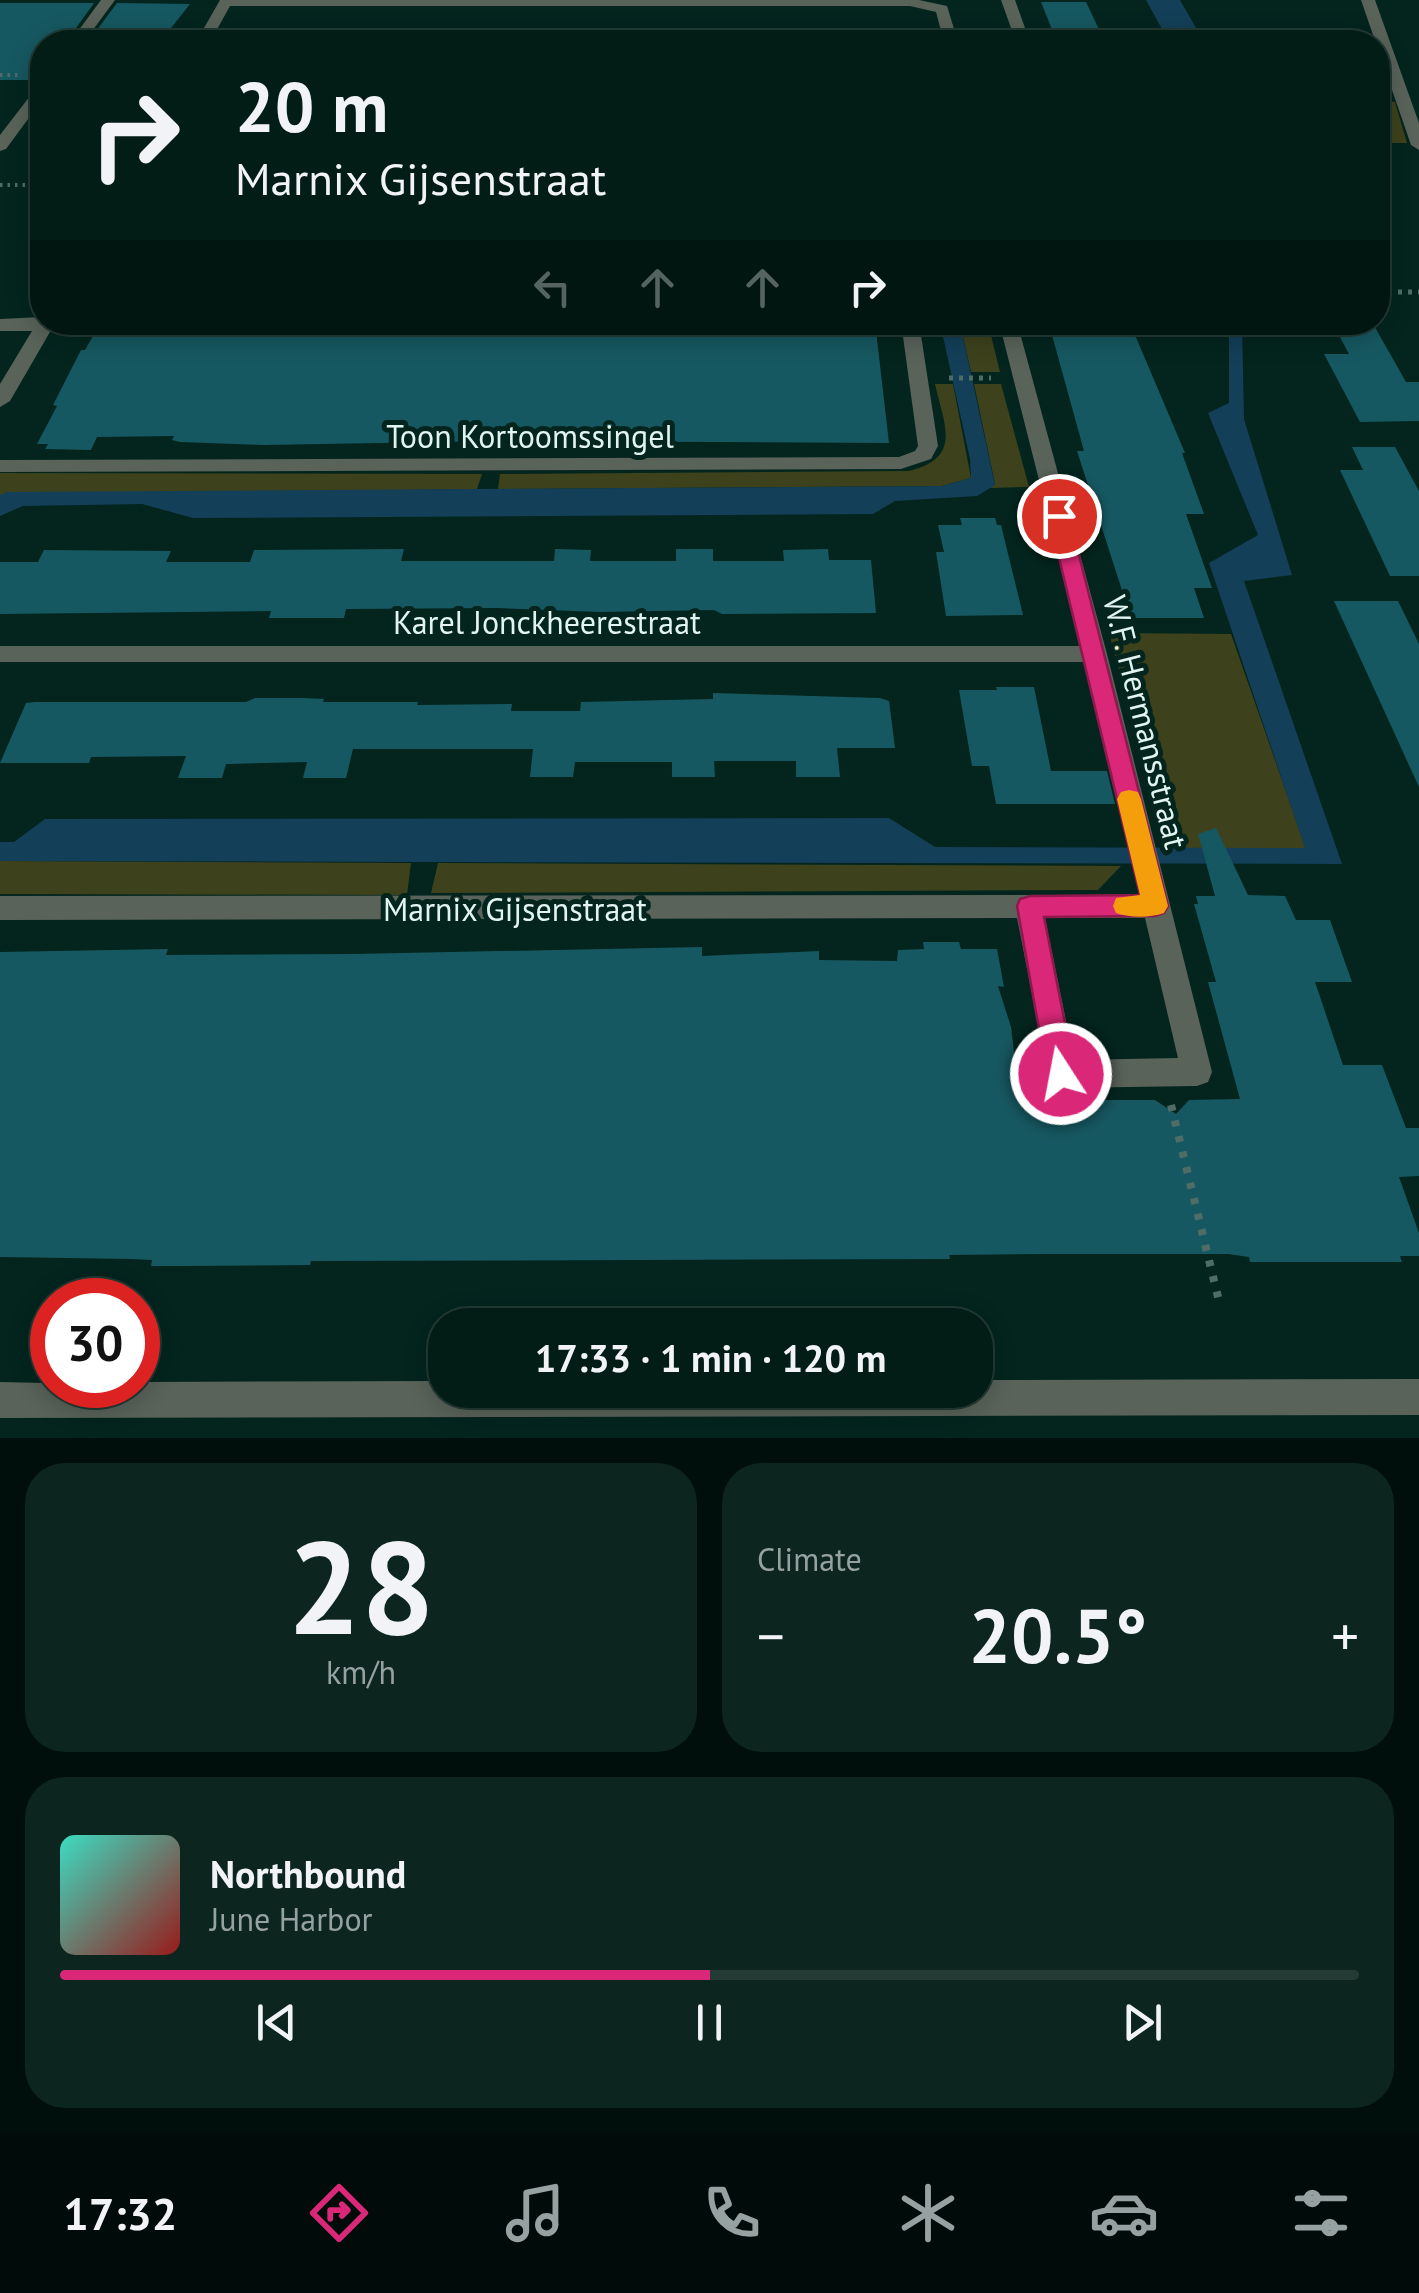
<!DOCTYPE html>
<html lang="en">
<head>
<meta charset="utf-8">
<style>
  body { margin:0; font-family:"PT Sans",sans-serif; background:#0c251f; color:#f1f3f6; height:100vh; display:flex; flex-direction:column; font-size:38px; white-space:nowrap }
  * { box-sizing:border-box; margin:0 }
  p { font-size:32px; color:#96a1a1 }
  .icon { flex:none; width:55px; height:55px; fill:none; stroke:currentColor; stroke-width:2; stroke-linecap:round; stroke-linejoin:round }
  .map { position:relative; height:1438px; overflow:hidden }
  .drawer { display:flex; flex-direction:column; gap:25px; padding:25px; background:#010f0c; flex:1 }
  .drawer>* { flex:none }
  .hud { position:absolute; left:30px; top:30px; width:1360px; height:305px; border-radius:40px; box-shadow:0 5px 25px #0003,0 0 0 2px #233a35; background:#021c16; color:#f1f3f6; overflow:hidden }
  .speed { position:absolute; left:30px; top:1278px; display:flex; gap:20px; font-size:50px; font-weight:700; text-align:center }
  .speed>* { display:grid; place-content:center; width:130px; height:130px; border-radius:50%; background:#021c16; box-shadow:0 5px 25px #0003,0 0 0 2px #233a35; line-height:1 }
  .speed .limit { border:15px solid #d22; background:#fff; color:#111 }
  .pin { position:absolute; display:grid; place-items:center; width:85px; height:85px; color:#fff; margin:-42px; border:5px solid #fff; border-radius:50%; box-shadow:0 2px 10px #0007 }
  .me { position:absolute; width:110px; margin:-55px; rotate:349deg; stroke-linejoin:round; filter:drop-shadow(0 0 8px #0008) }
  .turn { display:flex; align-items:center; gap:35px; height:210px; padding:0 40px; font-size:45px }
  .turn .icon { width:130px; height:130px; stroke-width:2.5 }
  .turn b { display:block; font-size:70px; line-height:85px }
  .lanes { display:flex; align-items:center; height:95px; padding:0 40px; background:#0003; justify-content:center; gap:50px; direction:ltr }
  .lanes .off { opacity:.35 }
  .big { font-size:75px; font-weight:800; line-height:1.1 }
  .drawer .widget { flex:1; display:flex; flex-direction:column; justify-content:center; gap:15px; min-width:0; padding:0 35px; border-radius:40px; background:#0c251f }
  .drawer .dial { align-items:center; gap:0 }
  .dial b { font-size:130px; line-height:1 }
  .song { display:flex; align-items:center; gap:30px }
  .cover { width:120px; height:120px; border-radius:15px; background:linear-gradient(135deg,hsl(170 70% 55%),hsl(0 70% 35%)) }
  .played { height:10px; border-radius:5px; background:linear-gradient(90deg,#db2777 50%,#233a35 50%) }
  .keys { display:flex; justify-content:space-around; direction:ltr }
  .heat { display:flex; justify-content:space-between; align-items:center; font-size:55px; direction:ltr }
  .drawer .tiles { flex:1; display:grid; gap:25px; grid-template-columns:1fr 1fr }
  .widget:last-child { grid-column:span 2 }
  .trip { position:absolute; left:428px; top:1308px; width:565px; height:100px; border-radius:40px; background:#021c16; box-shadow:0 5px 25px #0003,0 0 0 2px #233a35; font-weight:800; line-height:100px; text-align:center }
  .tabs { display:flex; height:160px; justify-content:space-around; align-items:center; background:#010b09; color:#96a1a1 }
  .tabs .icon { width:70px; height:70px }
  .tabs .on { color:#db2777 }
  .tabs b { font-size:45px; color:#f1f3f6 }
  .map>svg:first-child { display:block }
  .green { fill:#3d421c }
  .water { fill:#133f58 }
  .building { fill:#165861 }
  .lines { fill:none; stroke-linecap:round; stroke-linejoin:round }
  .path-far2 { stroke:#506c66; stroke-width:4; stroke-dasharray:2.5 5; stroke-linecap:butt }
  .path-far1 { stroke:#506c66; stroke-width:5; stroke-dasharray:4 6; stroke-linecap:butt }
  .path { stroke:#506c66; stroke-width:8; stroke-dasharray:6 10; stroke-linecap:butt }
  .minor { fill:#59635a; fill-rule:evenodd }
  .route { fill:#db2777; stroke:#8e194d; stroke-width:2.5 }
  .slow { fill:#f59e0b }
  .labels { text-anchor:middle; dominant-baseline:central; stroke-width:10; stroke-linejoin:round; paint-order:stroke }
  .street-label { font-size:32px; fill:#e2f4ef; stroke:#03251e }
</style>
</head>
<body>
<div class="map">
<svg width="1419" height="1438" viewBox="0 0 1419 1438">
  <rect width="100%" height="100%" fill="#03251e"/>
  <g class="green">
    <path d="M1378,100l17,2 12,41h-29z"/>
    <path d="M960,323h28l12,49h-29z"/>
    <path d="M935,384h18l18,94 -29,8 -444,3 2,-15 409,-3c54,-13 35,-46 26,-87z"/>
    <path d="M974,384h27l28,103 -39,1 5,-4z"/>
    <path d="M0,473l482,1 -5,15 -477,6z"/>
    <path d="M1109,633l122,1 75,215 -141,-1z"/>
    <path d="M0,861l411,2 -4,32 -407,-1z"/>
    <path d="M438,863l683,3 -23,24 -667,3z"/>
  </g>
  <g class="water">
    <path d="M1146,0h34l24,42h-35z"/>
    <path d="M940,323h20l35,162 -18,11 -82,5 -22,13 -680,4 -51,-14 -119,2 -23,10v-21l6,-3 936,-6 29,-8 -1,-19z"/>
    <path d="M1229,323h13l2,96 48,156 -48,6 98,283 -1342,-3v-19h14l31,-23 844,-1 46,29 370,1 -96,-285 49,-28 -50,-122 21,-10z"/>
  </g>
  <g class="building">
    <path d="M1041,2h45l19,40h-48z"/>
    <path d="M0,3h94l-28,39h-24v30l-5,8h-37z"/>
    <path d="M117,3l73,1 -30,38h-72z"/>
    <path d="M101,322h774l14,121 -394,-2 -231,4 -84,-3 -8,-2 2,-4 -77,1 -6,13 -46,-1 3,-5h-11l20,-38 -4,-1 28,-55h4z"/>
    <path d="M1332,322h40l34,60h13v39l-59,1 -36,-68h25z"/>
    <path d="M1052,335h83l50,118h-3l22,61h-18l26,74h-18l10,30h-73l-54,-167h7z"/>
    <path d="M1352,447h43l24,44v85h-29l-50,-106h23z"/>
    <path d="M960,518h35l2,7h4l22,90 -77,1 -10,-64h8l-6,-27h24z"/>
    <path d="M404,549l-3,12h153l1,-12 36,1 -1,11h86v-12h37v12h71l-1,-11 45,-1 1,11h42l5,53 -154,1 -8,-4 -114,2 -102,-4 -152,1 -2,9h-75l2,-7 -271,3v-52h38l6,-12 127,1 -5,11h84l4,-12z"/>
    <path d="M1334,601h64l21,43v143z"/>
    <path d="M996,687h38l17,84h56l8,33h-119l-7,-38h-17l-13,-76h38z"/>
    <path d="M713,693l167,5 9,3 6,47h-58l3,29h-44v-16h-82l1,16h-43v-15h-97l-2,15h-43l3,-28h-180l-7,29h-43l4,-16 -81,2 -4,14h-44l8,-22 -95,1 -2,6h-89l26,-60 9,-1h211l9,-4h47l22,1 -1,3h95l-1,3 95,-1 -1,7h69l1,-9 132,-3z"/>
    <path d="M1216,828l32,67 37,1 11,24h34l22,62h-37l28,83h39l24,63h13v48l-20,1 20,56v23h-19l2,6h-152l-1,-5 -21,-3h-185l-94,1 1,4 -639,2 -1,4 -129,1h-30l1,-6 -20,-1 -132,-2v-305l168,-3 -2,6 187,-1 349,-7v9l117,-5v9l78,1 1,-11 26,-1 -1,-7h36l2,7h36l7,38 -6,-1 13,41 9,73h135l21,14 13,-14 51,-1 -32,-117h8l-22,-78h4l-2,-8h19l-17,-62z"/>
  </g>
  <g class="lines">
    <g class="path-far2">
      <path d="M0,75h21"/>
      <path d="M0,185h42"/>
    </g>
    <g class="path-far1">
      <path d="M1378,292h41"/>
      <path d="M949,378h42"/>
    </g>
    <path class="path" d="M1171,1105l48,196"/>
    <g class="minor">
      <path d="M101,0h14l-31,42h-14z"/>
      <path d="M220,0h699l28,6 11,36h-14l-8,-30 -26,-6h-680l-20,36h-14z"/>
      <path d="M1001,0h14l15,42h-14z"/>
      <path d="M1361,0h14l44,123v27l-8,-5z"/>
      <path d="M42,86v14l-36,49 -6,2v-16l37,-48z"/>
      <path d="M42,317v5l12,3 -44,76 -10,6v-23l32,-53h-32v-12z"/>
      <path d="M901,322h18l19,124 -7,13 -30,10 -901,3v-12l899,-3 16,-6 3,-5z"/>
      <path d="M999,322h18l90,332 105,418 -4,10 -11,4 -136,2 -11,-4 -33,-166 -1017,2v-24l1140,-1 -55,-233h-1085v-16h1081zM1045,918h100l33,140 -104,2z"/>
      <path d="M1419,1379v36l-1419,3v-36l138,3v-3l307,-1v9h530v-10z"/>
    </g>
  </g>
  <path class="route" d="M1059,510l10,6 99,390 -4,7 -9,3 -111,1 31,157 -4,9 -10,4 -10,-4 -4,-9 -30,-168 3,-7 10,-3 110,-1 -91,-379z"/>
  <path class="slow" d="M1129,790l9,2 3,7 27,107 -4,7c-15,5 -33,5 -48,0l-3,-7 3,-8 24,-3 -23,-96 4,-7z"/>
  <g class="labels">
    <g class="street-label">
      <text x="530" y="436">Toon Kortoomssingel</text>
      <text x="547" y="622">Karel Jonckheerestraat</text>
      <text transform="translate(1146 722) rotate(76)">W.F. Hermansstraat</text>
      <text x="515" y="909">Marnix Gijsenstraat</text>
    </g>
  </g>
</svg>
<div class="speed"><div class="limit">30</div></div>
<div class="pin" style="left:1059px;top:516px;background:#d93025"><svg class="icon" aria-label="arrive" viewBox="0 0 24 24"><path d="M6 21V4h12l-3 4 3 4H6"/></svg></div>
<svg class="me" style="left:1061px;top:1074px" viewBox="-20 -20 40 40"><circle r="17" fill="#db2777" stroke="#fff" stroke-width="3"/><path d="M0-11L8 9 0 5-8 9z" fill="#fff"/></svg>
<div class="trip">17:33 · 1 min · 120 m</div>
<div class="hud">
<div class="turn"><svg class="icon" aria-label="right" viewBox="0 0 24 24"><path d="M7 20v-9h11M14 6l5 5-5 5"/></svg><div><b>20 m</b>Marnix Gijsenstraat</div></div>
<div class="lanes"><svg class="icon off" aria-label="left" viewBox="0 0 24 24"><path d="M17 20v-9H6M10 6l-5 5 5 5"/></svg><svg class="icon off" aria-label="ahead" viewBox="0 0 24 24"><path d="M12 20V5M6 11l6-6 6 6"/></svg><svg class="icon off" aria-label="ahead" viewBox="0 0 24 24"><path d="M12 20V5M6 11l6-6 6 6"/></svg><svg class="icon" aria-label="right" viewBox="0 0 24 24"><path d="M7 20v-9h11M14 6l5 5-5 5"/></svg></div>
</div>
</div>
<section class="drawer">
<div class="tiles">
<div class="widget dial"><b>28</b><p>km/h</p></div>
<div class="widget"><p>Climate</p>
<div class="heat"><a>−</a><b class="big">20.5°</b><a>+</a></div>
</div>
<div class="widget">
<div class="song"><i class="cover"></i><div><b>Northbound</b><p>June Harbor</p></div></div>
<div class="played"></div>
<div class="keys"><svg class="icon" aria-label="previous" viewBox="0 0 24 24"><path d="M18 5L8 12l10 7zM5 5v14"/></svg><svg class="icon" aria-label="pause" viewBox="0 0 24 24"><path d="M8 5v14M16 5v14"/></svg><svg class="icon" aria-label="next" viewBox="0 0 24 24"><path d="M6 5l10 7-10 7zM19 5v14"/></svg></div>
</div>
</div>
</section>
<nav class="tabs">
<b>17:32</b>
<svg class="icon on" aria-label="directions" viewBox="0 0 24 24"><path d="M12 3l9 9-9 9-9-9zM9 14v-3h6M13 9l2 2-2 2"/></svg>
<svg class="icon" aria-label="music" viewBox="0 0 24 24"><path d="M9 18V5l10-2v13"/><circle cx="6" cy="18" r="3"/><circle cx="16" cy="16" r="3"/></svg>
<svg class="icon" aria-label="phone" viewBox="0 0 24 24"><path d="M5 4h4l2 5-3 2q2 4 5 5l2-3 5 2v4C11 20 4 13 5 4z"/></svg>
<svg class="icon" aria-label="climate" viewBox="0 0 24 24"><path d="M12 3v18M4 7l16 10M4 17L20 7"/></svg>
<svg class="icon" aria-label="car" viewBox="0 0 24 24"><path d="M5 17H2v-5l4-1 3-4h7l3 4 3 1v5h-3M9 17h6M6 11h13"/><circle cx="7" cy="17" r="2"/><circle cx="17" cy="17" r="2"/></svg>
<svg class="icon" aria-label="filters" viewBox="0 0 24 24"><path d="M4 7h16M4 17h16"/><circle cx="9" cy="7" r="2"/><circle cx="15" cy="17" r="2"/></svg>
</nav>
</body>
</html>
